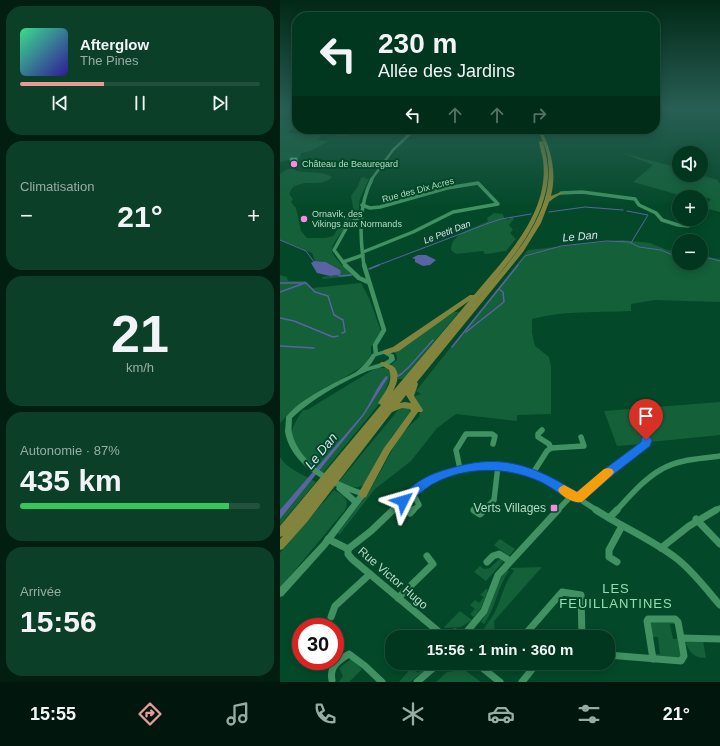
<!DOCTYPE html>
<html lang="fr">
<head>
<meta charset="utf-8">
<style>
  body { margin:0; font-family:Helvetica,sans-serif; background:#0c3f28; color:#f1f3f6; height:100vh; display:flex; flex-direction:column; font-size:15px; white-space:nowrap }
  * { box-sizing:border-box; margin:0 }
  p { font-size:13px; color:#96aca4 }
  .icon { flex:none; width:22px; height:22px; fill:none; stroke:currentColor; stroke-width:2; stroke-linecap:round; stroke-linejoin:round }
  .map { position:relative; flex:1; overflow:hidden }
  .panel { display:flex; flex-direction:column; gap:6px; padding:6px; background:#011e11; width:280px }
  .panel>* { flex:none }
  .hud { position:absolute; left:12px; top:12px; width:368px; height:122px; border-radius:16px; box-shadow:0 2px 10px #0003,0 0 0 1px #23513d; background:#02371f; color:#f1f3f6; overflow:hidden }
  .controls { position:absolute; left:392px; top:146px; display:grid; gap:8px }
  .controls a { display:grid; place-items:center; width:36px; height:36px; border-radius:50%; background:#02371f; box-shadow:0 2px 10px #0003,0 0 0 1px #23513d; font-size:20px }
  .speed { position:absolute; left:12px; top:618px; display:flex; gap:8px; font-size:20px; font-weight:700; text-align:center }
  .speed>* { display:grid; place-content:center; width:52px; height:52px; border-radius:50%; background:#02371f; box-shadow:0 2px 10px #0003,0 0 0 1px #23513d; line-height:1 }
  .speed .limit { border:6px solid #d22; background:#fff; color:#111 }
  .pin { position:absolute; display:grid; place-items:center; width:34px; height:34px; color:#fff; margin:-41px -17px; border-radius:50% 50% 50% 0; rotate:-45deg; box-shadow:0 0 4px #0007 }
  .pin .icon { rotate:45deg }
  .me { position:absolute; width:44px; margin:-22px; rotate:50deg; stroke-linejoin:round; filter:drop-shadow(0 0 3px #0008) }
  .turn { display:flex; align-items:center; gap:14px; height:84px; padding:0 20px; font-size:18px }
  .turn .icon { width:52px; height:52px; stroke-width:2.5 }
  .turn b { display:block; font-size:28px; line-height:34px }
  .lanes { display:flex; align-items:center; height:38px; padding:0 20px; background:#0003; justify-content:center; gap:20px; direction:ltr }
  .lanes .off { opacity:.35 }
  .big { font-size:30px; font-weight:700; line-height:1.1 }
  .panel .card { flex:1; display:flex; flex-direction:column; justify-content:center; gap:6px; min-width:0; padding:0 14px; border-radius:16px; background:#0c3f28 }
  .panel .dial { align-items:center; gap:0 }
  .dial b { font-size:52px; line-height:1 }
  .song { display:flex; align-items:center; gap:12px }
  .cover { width:48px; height:48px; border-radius:6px; background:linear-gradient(135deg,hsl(150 70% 55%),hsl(250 70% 35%)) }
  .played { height:4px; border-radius:2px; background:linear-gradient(90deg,#e69b98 35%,#23513d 35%) }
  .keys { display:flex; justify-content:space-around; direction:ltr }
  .heat { display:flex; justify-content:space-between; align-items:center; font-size:22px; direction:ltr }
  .charge { height:6px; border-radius:3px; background:linear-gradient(90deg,#34c759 87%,#23513d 0) }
  .trip { position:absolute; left:105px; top:630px; width:230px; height:40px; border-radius:16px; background:#02371f; box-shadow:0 2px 10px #0003,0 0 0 1px #23513d; font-weight:700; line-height:40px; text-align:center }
  .tab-bar { display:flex; height:64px; justify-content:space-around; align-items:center; background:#01160c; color:#96aca4 }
  .tab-bar .icon { width:28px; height:28px }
  .tab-bar .selected { color:#e69b98 }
  .tab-bar b { font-size:18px; color:#f1f3f6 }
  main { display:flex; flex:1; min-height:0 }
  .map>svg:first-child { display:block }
  .green { fill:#136039 }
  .water { fill:#5a63a3 }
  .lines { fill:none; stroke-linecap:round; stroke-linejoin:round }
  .stream-far2 { stroke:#5a63a3; stroke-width:1 }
  .stream-far1 { stroke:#5a63a3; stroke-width:1.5 }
  .stream { stroke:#5a63a3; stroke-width:2 }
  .minor-far4 { stroke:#419163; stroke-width:2.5 }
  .minor-far3 { stroke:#419163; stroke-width:3.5 }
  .minor-far2 { stroke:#419163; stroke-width:4.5 }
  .minor-far1 { stroke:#419163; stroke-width:5.5 }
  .minor { stroke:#419163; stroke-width:7 }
  .tertiary { fill:#419163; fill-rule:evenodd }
  .trunk { fill:#82843e; fill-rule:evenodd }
  .wall { fill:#6ac5af }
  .shaded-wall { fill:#56a08e }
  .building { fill:#7be5cb; stroke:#56a08e }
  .route { fill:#1a73e8; stroke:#114b97 }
  .slow { fill:#f59e0b }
  .poi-dot { fill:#fd86e3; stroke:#034929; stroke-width:1.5 }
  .labels { text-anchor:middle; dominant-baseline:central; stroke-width:4; stroke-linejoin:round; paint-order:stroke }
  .far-poi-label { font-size:9px; fill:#b6dcc3; stroke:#034929; text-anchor:start }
  .far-street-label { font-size:9px; fill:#b6dcc3; stroke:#034929 }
  .far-water-label { font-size:9px; font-style:italic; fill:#dce0f3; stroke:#034929 }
  .water-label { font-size:11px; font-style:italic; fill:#dce0f3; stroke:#034929 }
  .near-poi-label { font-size:12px; fill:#b6dcc3; stroke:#034929; text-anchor:end }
  .near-street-label { font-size:12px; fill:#b6dcc3; stroke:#034929 }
  .near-water-label { font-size:13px; font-style:italic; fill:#dce0f3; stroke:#034929 }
  .near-neighbourhood-label { font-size:13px; letter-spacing:1px; fill:#8fe0ae; stroke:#034929 }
</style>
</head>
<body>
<main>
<section class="panel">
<div class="card">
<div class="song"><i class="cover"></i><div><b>Afterglow</b><p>The Pines</p></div></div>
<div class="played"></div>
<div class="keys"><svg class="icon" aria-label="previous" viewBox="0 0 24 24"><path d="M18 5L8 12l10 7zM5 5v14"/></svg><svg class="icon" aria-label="pause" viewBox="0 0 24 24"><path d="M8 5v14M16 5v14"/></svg><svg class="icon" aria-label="next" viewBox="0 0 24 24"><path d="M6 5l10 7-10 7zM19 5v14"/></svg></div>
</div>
<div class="card"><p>Climatisation</p>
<div class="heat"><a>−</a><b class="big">21°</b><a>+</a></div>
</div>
<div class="card dial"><b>21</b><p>km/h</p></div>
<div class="card"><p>Autonomie · 87%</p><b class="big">435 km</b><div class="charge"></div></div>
<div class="card"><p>Arrivée</p><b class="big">15:56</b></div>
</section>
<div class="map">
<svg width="440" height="682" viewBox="0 0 440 682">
  <rect width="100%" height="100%" fill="#034929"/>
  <g class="green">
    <path d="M0,110h17v12l-9,11 34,2 -5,5 12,1 -19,10 -9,2 -1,5 -20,4z"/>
    <path d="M50,129h55l-1,3 -42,4 -14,-2z"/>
    <path d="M343,153l56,15v7h22l17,5v2l2,1v29l-16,-4 7,-9 -12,-3 -13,1 -53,-15 20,-17z"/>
    <path d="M8,169h6l3,2c11,2 25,0 35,6 -11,11 -24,2 -37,9 -4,2 -4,5 -6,8l4,5 -2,3 5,6 5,23 6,7h18l8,-2 20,-29 -2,-11 7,-10 3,-8 5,-2 -2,2 5,1 -9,19 -2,18c-7,4 -28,27 -26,36 2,6 16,19 21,24l-30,3 -1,-2 17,-2c-8,-13 -10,-13 -24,-14l-3,-8 -32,-13v-66z"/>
    <path d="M214,213l9,1 1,4 4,2 4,-3 2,2 -5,6 4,5 -3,3 6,6 -10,12c-7,0 -13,3 -21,3l-2,-3 -27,3 -5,-4c0,-18 25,-22 37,-29l-1,-3z"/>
    <path d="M342,240l28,3 17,7 12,1v12h22v-7l19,3v43l-65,-2 -24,4v7c-33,2 -67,-1 -99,8v14l3,13 14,11 2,10v47l-34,1v6l-61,-7 -19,14 -26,33 -36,28 -36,46 -1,-2 31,-41 32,-58 18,-17 2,-8 -8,-12 8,-3 -5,-3 112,-141z"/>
    <path d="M0,275l7,2 1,4h18l6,7 49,-5 8,15 12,33 -10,16v7l-4,8 -9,7 -66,41 -12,13z"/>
    <path d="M174,312h5l-56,67h-5l-2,-10 -5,-4 6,-5v-4l-3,-4z"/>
    <path d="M96,368h10l5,5 -6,20 -6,11 -57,70c-31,-17 -42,-32 -19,-64h4z"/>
    <path d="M440,402v33l-70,7 -1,-3 -6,1 -1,4 -25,2 -13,-35z"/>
    <path d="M125,407l6,2 -1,5 -18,22 -26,47c-9,8 -17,3 -28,0l61,-74z"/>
    <path d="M0,457c7,12 24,18 36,25l-36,43z"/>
    <path d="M54,490c9,5 16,9 11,20l-65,78v-35z"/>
    <path d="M220,539l15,10 -6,7 -15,-11z"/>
    <path d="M219,559l3,1 1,2 -17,19 -12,-9 6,-6 4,3 6,-1z"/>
    <path d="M262,567l-48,54 1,16h-14c1,-9 10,-17 14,-25 7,-15 8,-27 19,-41l-4,-3z"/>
    <path d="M227,569l2,2c-12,16 -13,37 -25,53l-3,-2c12,-16 13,-37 26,-53z"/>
    <path d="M206,589l2,1 -7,18 -7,9 -4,-3 5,-5 -5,-4 5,-5 4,3 5,-6 -4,-2z"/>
    <path d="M180,611l12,9 -11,7 -16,1 -1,-1z"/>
    <path d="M370,621h22l4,3h-6l3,15h5l3,18 -3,1 -22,-2 -2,-2h6l-2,-17h-6z"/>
    <path d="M407,641h16l3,17c-11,0 -15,-4 -20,-14z"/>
    <path d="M71,659l11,10 -13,13h-10l4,-6 -4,-8z"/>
    <path d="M132,667l6,6 6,-6 3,2 -17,13h-11z"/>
    <path d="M181,670l5,1 15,11h-45l11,-10z"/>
  </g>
  <g class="water">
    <path d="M138,255h8l10,5 -6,5 -7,1 -8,-4v-3l-3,-1z"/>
    <path d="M35,261l11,1 14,8 1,3 -2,2 -9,1 -13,-3 -6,-10z"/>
    <path d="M106,376l2,1 -1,2 -23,36 -84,104v-9l83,-96c8,-12 14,-28 23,-38z"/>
  </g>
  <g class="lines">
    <g class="stream-far2">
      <path d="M347,211l21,4 -17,28"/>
      <path d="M269,212l36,-5 38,3"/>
      <path d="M0,240l26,11 8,11"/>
      <path d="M421,256l19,5"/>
      <path d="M96,266l113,-43 12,-4 30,-5"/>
      <path d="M237,266l8,-10 36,-10 46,-5 22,1 10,5 22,3 9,4h9"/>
    </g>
    <g class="stream-far1">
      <path d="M89,269l10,-4"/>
      <path d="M57,274l3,2 11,-1"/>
      <path d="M0,283h26l9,9 13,4 6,19 9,5 2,12 -3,1"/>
      <path d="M0,292l25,-9"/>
      <path d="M0,318l14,3 39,16 5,-1"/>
      <path d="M186,332l38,-30 -1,-10 -4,-3"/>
      <path d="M0,346l34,2"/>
      <path d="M172,347l66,-82"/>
      <path d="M120,375l9,-8 24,-27"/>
    </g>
    <path class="stream" d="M118,376l3,-2"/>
    <path class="minor-far4" d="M91,180l22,-30 22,-21"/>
    <g class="minor-far3">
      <path d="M281,193l21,-1 53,7 4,6 17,8 6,7 16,5 10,1 3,-5"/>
      <path d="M82,205l8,3 10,-1 67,-19 31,-5 20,21 -45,8 -40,20 -50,20"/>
      <path d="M63,262l20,-7"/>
      <path d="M66,266l-12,-16 14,-25 13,-9"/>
      <path d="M84,266c-4,-29 -6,-60 8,-87"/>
    </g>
    <g class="minor-far2">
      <path d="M65,265l14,13 9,4"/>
      <path d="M84,265l20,65 -9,15 1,9"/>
    </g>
    <g class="minor-far1">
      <path d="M262,430l-4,4v3l11,7 2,4"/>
      <path d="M271,448l33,-2 -3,-9"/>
      <path d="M180,469l-4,-19 10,-16h26l3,2 -2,8"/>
      <path d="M253,473l14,-22 4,-3"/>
      <path d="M131,494l3,1 5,10 -7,6"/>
      <path d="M298,499l32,-28 36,-28v-3"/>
      <path d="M194,510l2,1"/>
      <path d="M112,511c40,-39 87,-59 142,-37 23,9 43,24 64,37"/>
      <path d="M203,511l11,-11 4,-34"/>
      <path d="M277,511l15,-16"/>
      <path d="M336,511c14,-15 28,-32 46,-42 17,-10 39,-10 58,-13"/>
      <path d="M434,511l6,-3"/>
    </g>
    <g class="minor">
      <path d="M194,510l6,4 4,-4"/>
      <path d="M316,510c26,17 55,29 80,48 17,13 30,31 44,47"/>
      <path d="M130,513l3,-3"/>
      <path d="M329,518l8,-8"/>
      <path d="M416,519l24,25"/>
      <path d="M48,539l20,10"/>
      <path d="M381,548l28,-22 27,-16"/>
      <path d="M68,549l23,-18 22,-21"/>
      <path d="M68,549v5l4,5 93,78"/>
      <path d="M207,562l6,-6 6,-2 11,7"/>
      <path d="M337,562l-8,-5v-7l13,-24"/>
      <path d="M118,598l35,-34 -6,-8"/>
      <path d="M51,617l4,-11 35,-32"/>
      <path d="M184,635l20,-24 14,-36 60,-65"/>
      <path d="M165,637l10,-5 10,4"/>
      <path d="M249,637l-1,-6 34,-39 19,3 1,42"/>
      <path d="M328,655l73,6 3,-5 -3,-18 39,1"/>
      <path d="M373,659l-6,-38 1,-2h27l3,3 3,16"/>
      <path d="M196,663l24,19"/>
      <path d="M52,680c-3,-13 7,-20 17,-26l16,12 17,16"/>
      <path d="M137,682l22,-19"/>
      <path d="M242,682l15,-19"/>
    </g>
    <path class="tertiary" d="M105,350l9,5 1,5c-8,8 -22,8 -32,13 -24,11 -51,26 -71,45 0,5 -1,11 0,15 8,33 45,49 74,59l1,2 -40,53 -44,49 -3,1v-10l41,-44 31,-40 -15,-13 -1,-2 1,-1c-22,-11 -47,-28 -52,-55 0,-4 1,-10 1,-15 11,-15 39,-29 56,-38 4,-2 9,-4 14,-7 6,-5 12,-11 16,-18zM104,354l5,3v2l-5,3 -16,5 3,-3 5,-8zM69,492l9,3 -2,3z"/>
    <path class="trunk" d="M257,129h4c10,21 16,43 10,67l10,-4 2,1 -9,5 -5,4 -8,21 -18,29 -106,130 1,2 -4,12 9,14 -1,2h-4l-28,40 -24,45 -3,1 -3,-1 -2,-3 26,-46 27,-37 -1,-2 -8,-1 -10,4 -85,110 -24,27 -3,1v-11l3,-3 -3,1v-11l101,-121 -3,-2c6,-10 16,-21 11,-33l-9,-6 1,-2c4,0 6,1 10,3 10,5 7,17 2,26l76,-90 -70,50 -12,3h-3l-1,-2 1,-2 9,-3 77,-52h4c32,-38 76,-82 69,-135 -1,-6 -3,-12 -4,-18l2,-1 2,1c3,12 6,24 5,36 -5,53 -51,98 -84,137 35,-42 92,-95 84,-154 -1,-12 -6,-22 -11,-32zM126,395l5,8 -6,-1 -5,1z"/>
  </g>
  <path class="wall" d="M17,158l1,4 -1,5h-6v-4z"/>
  <path class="shaded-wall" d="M17,158l1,4 -1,5 -1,-4z"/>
  <path class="building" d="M10,158h7l-1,5h-5z"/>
  <linearGradient id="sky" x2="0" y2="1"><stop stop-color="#022817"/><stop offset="0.53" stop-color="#285f54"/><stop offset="1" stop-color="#285f54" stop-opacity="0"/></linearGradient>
  <rect width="440" height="206" fill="url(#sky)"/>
  <path class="route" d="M366,436l4,1 2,3 -2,6 -36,28 -32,28 -4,1c-14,-4 -24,-15 -37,-21 -34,-16 -77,-16 -110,3 -8,5 -16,13 -24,19l-4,1 -4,-1 -2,-3 2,-4c8,-6 16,-14 24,-18 10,-6 21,-9 32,-12 49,-14 81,0 122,25l29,-24 35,-26 1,-5z"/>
  <path class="slow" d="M328,468l4,1 2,3 -2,3 -30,27c-7,2 -21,-5 -24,-12l2,-3 4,-2 13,7 27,-23z"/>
  <g class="poi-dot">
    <circle cx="14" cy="164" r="4"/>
    <circle cx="24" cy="219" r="4"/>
    <rect x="270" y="504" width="8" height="8" rx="2"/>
  </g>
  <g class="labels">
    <g class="far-poi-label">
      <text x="22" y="164">Château de Beauregard</text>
      <text x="32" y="214">Ornavik, des<tspan x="32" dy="10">Vikings aux Normands</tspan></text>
    </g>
    <g class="far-street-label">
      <text transform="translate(138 190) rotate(-15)">Rue des Dix Acres</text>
    </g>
    <g class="far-water-label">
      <text transform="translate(167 232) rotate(-21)">Le Petit Dan</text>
    </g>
    <g class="water-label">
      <text transform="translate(300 236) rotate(-5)">Le Dan</text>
    </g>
    <g class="near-poi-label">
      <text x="266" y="508">Verts Villages</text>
    </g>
    <g class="near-street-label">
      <text transform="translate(113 578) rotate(41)">Rue Victor Hugo</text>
    </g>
    <g class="near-water-label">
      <text transform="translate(41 451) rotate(-50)">Le Dan</text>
    </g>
    <g class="near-neighbourhood-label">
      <text x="336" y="588">LES<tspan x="336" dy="15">FEUILLANTINES</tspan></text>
    </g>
  </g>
</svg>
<div class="controls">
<a><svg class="icon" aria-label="sound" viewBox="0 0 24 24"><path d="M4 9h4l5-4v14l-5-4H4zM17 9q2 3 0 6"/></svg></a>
<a>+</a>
<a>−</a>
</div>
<div class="speed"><div class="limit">30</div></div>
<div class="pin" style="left:366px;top:440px;background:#d93025"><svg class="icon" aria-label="arrive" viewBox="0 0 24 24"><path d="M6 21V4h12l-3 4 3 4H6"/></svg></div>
<svg class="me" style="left:123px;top:501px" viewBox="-20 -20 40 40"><path d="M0-17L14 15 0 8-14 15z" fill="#1a73e8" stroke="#fff" stroke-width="4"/></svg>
<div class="trip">15:56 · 1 min · 360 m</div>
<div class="hud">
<div class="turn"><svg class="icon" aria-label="left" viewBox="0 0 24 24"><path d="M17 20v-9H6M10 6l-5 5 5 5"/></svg><div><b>230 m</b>Allée des Jardins</div></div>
<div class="lanes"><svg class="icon" aria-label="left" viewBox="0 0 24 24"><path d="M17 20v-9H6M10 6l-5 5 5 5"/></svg><svg class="icon off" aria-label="ahead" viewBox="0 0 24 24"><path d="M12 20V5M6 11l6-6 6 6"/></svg><svg class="icon off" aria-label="ahead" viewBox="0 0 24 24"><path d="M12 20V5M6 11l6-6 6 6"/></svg><svg class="icon off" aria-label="right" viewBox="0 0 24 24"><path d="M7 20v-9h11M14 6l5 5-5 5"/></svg></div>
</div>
</div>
</main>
<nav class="tab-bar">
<b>15:55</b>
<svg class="icon selected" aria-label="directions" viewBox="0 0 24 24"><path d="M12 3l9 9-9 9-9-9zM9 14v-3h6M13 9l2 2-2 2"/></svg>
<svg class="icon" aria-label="music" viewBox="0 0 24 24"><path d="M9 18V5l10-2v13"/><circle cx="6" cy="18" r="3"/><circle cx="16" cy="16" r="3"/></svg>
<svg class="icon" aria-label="phone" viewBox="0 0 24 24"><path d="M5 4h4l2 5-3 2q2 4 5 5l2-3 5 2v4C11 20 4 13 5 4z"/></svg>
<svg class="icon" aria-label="climate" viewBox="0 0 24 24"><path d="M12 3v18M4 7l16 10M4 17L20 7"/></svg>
<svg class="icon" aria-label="car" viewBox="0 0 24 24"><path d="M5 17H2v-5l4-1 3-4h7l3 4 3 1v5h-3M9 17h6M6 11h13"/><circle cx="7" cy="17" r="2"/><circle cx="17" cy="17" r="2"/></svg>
<svg class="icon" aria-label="filters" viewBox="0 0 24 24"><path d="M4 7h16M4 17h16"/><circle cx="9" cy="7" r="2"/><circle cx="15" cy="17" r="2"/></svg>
<b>21°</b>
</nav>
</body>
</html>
